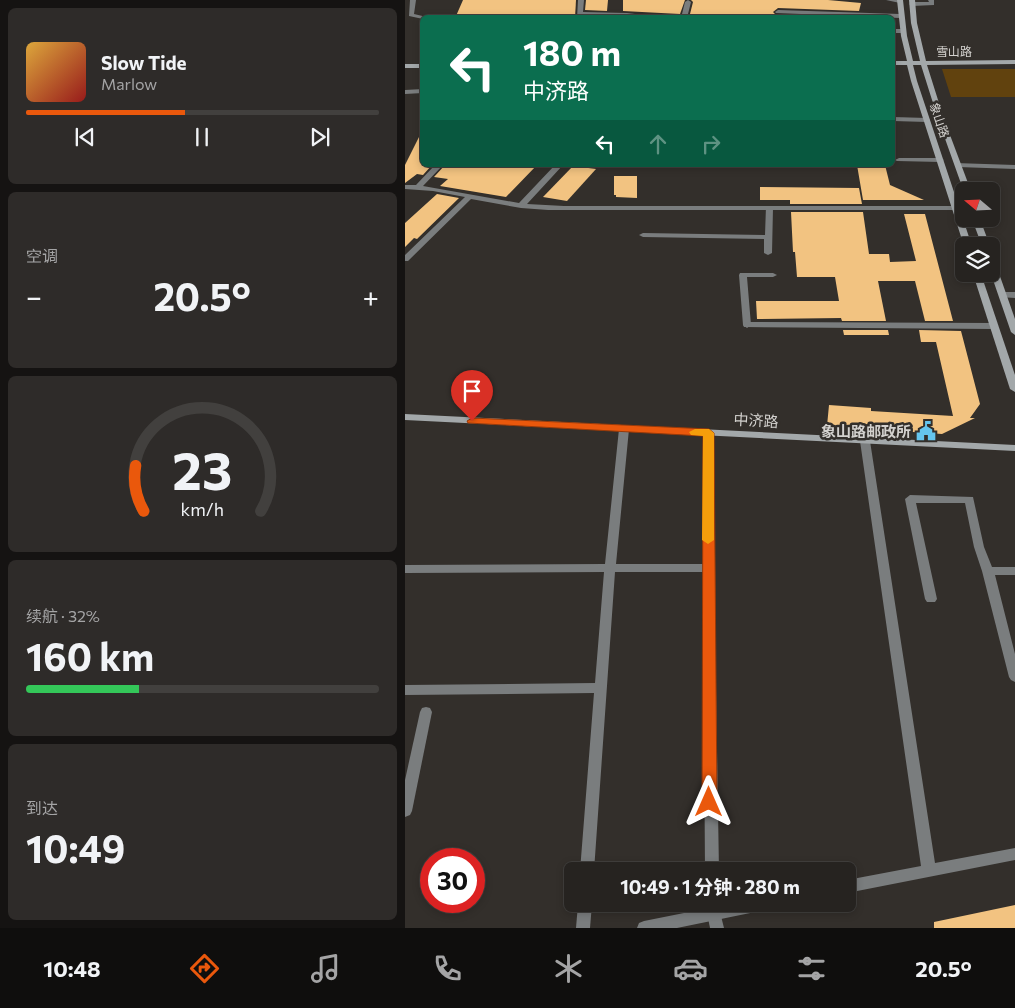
<!DOCTYPE html>
<html lang="zh">
<head>
<meta charset="utf-8">
<style>
  body { margin:0; font-family:Commissioner,"Noto Sans SC",sans-serif; background:#2e2b29; color:#f1f3f6; height:100vh; display:flex; flex-direction:column; font-size:19px; white-space:nowrap }
  * { box-sizing:border-box; margin:0 }
  p { font-size:16px; color:#a4a4a5 }
  .icon { flex:none; width:28px; height:28px; fill:none; stroke:currentColor; stroke-width:2; stroke-linecap:round; stroke-linejoin:round }
  .map { position:relative; flex:1; overflow:hidden }
  .drawer { display:flex; flex-direction:column; gap:8px; padding:8px; background:#151312; width:405px }
  .drawer>* { flex:none }
  .banner { position:absolute; left:15px; top:15px; width:475px; height:152px; border-radius:8px; box-shadow:0 2px 8px #0003,0 0 0 1px #42403e; background:#0b6e4f; color:#fff; overflow:hidden }
  .needle { width:32px; rotate:289deg }
  .buttons { position:absolute; left:550px; top:182px; display:grid; gap:10px }
  .buttons a { display:grid; place-items:center; width:45px; height:45px; border-radius:8px; background:#262320; box-shadow:0 2px 8px #0003,0 0 0 1px #42403e; font-size:25px }
  .speed { position:absolute; left:15px; top:848px; display:flex; gap:10px; font-size:25px; font-weight:700; text-align:center }
  .speed>* { display:grid; place-content:center; width:65px; height:65px; border-radius:50%; background:#262320; box-shadow:0 2px 8px #0003,0 0 0 1px #42403e; line-height:1 }
  .speed .limit { border:8px solid #d22; background:#fff; color:#111 }
  .pin { position:absolute; display:grid; place-items:center; width:42px; height:42px; color:#fff; margin:-51px -21px; border-radius:50% 50% 50% 0; rotate:-45deg; box-shadow:0 0 5px #0007 }
  .pin .icon { rotate:45deg }
  .me { position:absolute; width:55px; margin:-28px; rotate:0deg; stroke-linejoin:round; filter:drop-shadow(0 0 4px #0008) }
  .turn { display:flex; align-items:center; gap:18px; height:105px; padding:0 20px; font-size:22px }
  .turn .icon { width:65px; height:65px; stroke-width:2.5 }
  .turn b { display:block; font-size:35px; line-height:42px }
  .lanes { display:flex; align-items:center; height:48px; padding:0 20px; background:#0003; justify-content:center; gap:25px; direction:ltr }
  .lanes .off { opacity:.35 }
  .big { font-size:38px; font-weight:700; line-height:1.1 }
  .drawer .card { flex:1; display:flex; flex-direction:column; justify-content:center; gap:8px; min-width:0; padding:0 18px; border-radius:8px; background:#2e2b29 }
  .drawer .dial { align-items:center; gap:0 }
  .dial svg { height:130px; overflow:visible; fill:none; stroke:#42403e; stroke-width:7; stroke-linecap:round; text-anchor:middle }
  .dial text { fill:#f1f3f6; stroke:none }
  .song { display:flex; align-items:center; gap:15px }
  .cover { width:60px; height:60px; border-radius:8px; background:linear-gradient(135deg,hsl(40 70% 55%),hsl(0 70% 35%)) }
  .played { height:5px; border-radius:2px; background:linear-gradient(90deg,#ea580c 45%,#42403e 45%) }
  .keys { display:flex; justify-content:space-around; direction:ltr }
  .heat { display:flex; justify-content:space-between; align-items:center; font-size:28px; direction:ltr }
  .charge { height:8px; border-radius:4px; background:linear-gradient(90deg,#34c759 32%,#42403e 0) }
  .trip { position:absolute; left:159px; top:862px; width:292px; height:50px; border-radius:8px; background:#262320; box-shadow:0 2px 8px #0003,0 0 0 1px #42403e; font-weight:700; line-height:50px; text-align:center }
  .menu { display:flex; height:80px; justify-content:space-around; align-items:center; background:#0f0e0d; color:#a4a4a5 }
  .menu .icon { width:35px; height:35px }
  .menu .active { color:#ea580c }
  .menu b { font-size:22px; color:#f1f3f6 }
  main { display:flex; flex:1; min-height:0 }
  .map>svg:first-child { display:block }
  .green { fill:#61420e }
  .building { fill:#f2c381 }
  .lines { fill:none; stroke-linecap:round; stroke-linejoin:round }
  .lane { fill:#7a7d7e; fill-rule:evenodd }
  .street { fill:#7a7d7e; fill-rule:evenodd }
  .secondary { fill:#a3a8aa; fill-rule:evenodd }
  .route { fill:#ea580c; stroke:#983908 }
  .slow { fill:#f59e0b }
  .labels { text-anchor:middle; dominant-baseline:central; stroke-width:5; stroke-linejoin:round; paint-order:stroke }
  .far-street-label { font-size:12px; fill:#d3d1ce; stroke:#332f2b }
  .street-label { font-size:15px; fill:#d3d1ce; stroke:#332f2b }
  .poi-label { font-size:15px; font-weight:bold; fill:#d3d1ce; stroke:#332f2b; text-anchor:end }
</style>
</head>
<body>
<main>
<section class="drawer">
<div class="card">
<div class="song"><i class="cover"></i><div><b>Slow Tide</b><p>Marlow</p></div></div>
<div class="played"></div>
<div class="keys"><svg class="icon" aria-label="previous" viewBox="0 0 24 24"><path d="M18 5L8 12l10 7zM5 5v14"/></svg><svg class="icon" aria-label="pause" viewBox="0 0 24 24"><path d="M8 5v14M16 5v14"/></svg><svg class="icon" aria-label="next" viewBox="0 0 24 24"><path d="M6 5l10 7-10 7zM19 5v14"/></svg></div>
</div>
<div class="card"><p>空调</p>
<div class="heat"><a>−</a><b class="big">20.5°</b><a>+</a></div>
</div>
<div class="card dial"><svg viewBox="0 0 100 80">
<path d="M14 69A42 42 0 1 1 86 69"/>
<path d="M14 69A42 42 0 0 1 9 41" stroke="#ea580c"/>
<text x="50" y="56" font-size="32" font-weight="700">23</text>
<text x="50" y="72" font-size="11">km/h</text>
</svg></div>
<div class="card"><p>续航 · 32%</p><b class="big">160 km</b><div class="charge"></div></div>
<div class="card"><p>到达</p><b class="big">10:49</b></div>
</section>
<div class="map">
<svg width="610" height="928" viewBox="0 0 610 928">
  <rect width="100%" height="100%" fill="#332f2b"/>
  <path class="green" d="M537,69h73v28h-64z"/>
  <g class="building">
    <path d="M58,0h113l-1,18h-117l-2,-2z"/>
    <path d="M181,0h22l-1,11 -22,-1z"/>
    <path d="M218,0h62l-5,14 -57,-3z"/>
    <path d="M286,0h137l33,3 -2,8 -81,-3 -5,4 3,3 65,3h-115l-32,-2v-2h-4l3,-12z"/>
    <path d="M18,129v36h9l-9,10 -6,-1 -12,9v-18z"/>
    <path d="M40,165h92l-31,32 -66,-11 8,-7 -14,-2z"/>
    <path d="M452,165h28l5,20 34,15h-61z"/>
    <path d="M168,166l23,3 -29,32 -24,-4z"/>
    <path d="M209,176h23v22l-21,-1v-2h-2z"/>
    <path d="M355,187l99,1 3,16h-72v-4h-30z"/>
    <path d="M32,194l22,4 -42,41 -3,-1 -9,9v-24z"/>
    <path d="M386,212h72l6,42h20l1,8 26,-1 -12,-47h21l28,107h-28l-10,-40h-37l8,40h-44l-1,-3 -84,1 -1,-18h83l-4,-24h-38l-2,-25h-2z"/>
    <path d="M438,330h45l1,5h-45z"/>
    <path d="M514,330l42,1 19,73 -10,14h5l-33,16 -115,-8 2,-21 42,3v3l82,5 -17,-74h-15z"/>
    <path d="M610,905v23h-81v-6z"/>
  </g>
  <g class="lines">
    <g class="lane">
      <path d="M5,0h6l-2,14 17,4 -8,1 -14,-3z"/>
      <path d="M173,0h6l-1,12 44,1 40,5 -84,-2v2h-6z"/>
      <path d="M283,0l3,2 -4,16h-6l4,-16z"/>
      <path d="M523,0h6v5l-22,1 -3,-2 3,-2h17z"/>
      <path d="M373,10l122,4 3,2 -3,2 -124,-5 -1,-1z"/>
      <path d="M18,89v4l-18,1v-4z"/>
      <path d="M488,117l34,1 3,2 -3,2 -34,-1z"/>
      <path d="M494,158h41l4,2 -4,2 -43,-1 -2,-1z"/>
      <path d="M30,165h8l-20,21 96,17 36,-38h8l-36,39 37,2h83l4,2 -4,2h-99l-27,-2 -50,-9 -63,62h-3v-6l60,-58 -32,-6 -28,-2v-4h11z"/>
      <path d="M361,206h6l1,2 -1,45 -4,2 -4,-2v-14l-121,-2 -4,-2 4,-2 122,2z"/>
      <path d="M335,273h33l4,2 -4,2h-26l4,48 -4,3 -4,-3 -4,-50z"/>
      <path d="M597,292h13v6l-16,-1v-4z"/>
      <path d="M505,495l63,2 11,50 8,20h23v8h-20l20,79v28l-4,-2 -2,-3 -27,-106 -8,-24 -9,-44h-49l21,96 -2,3h-8l-2,-3 -20,-100z"/>
      <path d="M21,707l4,1 2,4 -20,99 -2,4 -5,2v-37l15,-68 2,-4z"/>
      <path d="M309,906l5,2 5,20h-14l-3,-15 2,-5z"/>
    </g>
    <g class="street">
      <path d="M481,0h16l1,1 -3,2z"/>
      <path d="M488,29h10l3,2 -3,2h-10z"/>
      <path d="M550,163l60,2v4l-57,-2h-3z"/>
      <path d="M239,206h312l4,2 -4,2h-312z"/>
      <path d="M342,322l246,1 4,3 -4,3 -249,-2 -1,-2z"/>
      <path d="M219,426l5,3 -13,135h87l1,-131 5,-3 5,3v135l5,303h-14l-2,-299h-88l-21,299h-14l14,-178 -189,2v-10l190,-2 9,-111 -199,1v-8l200,-1 14,-135z"/>
      <path d="M460,438l5,3 65,422 80,-15v12l-168,33v-13l74,-14 -61,-425z"/>
      <path d="M173,904h14l-2,24h-14z"/>
      <path d="M324,904h38l-2,5 -5,2 -83,17h-40l2,-5 5,-2z"/>
    </g>
    <g class="secondary">
      <path d="M492,0h6l4,36 6,25h7l-9,-38 -2,-23h6l2,23 9,38 89,-1v4l-88,1 17,54 27,72 -7,1 -26,-73 -17,-54h-8l4,16 55,165h-8l-53,-165 -4,-16h-14v-4h14l-6,-25z"/>
      <rect x="0" y="64" width="18" height="4"/>
      <path d="M567,219h8l10,27h-8z"/>
      <path d="M586,260l4,2 20,57v16l-4,-3 -20,-58z"/>
      <path d="M568,274h8l34,101v17l-5,-3z"/>
      <path d="M0,414l610,31v6l-610,-31z"/>
    </g>
  </g>
  <path class="route" d="M67,418l237,11 5,4 3,369 -2,4 -6,2 -5,-2 -2,-4 1,-366 -235,-13 -1,-2z"/>
  <path class="slow" d="M290,429h14l5,4v107l-6,4 -6,-4 1,-104 -12,-1 -2,-3z"/>
  <defs>
    <symbol id="civic-bare" viewBox="-9 -9 18 18"><path d="M-.6-6.5H3V-4.5H.6V-3L4-1V1h2V6H-6V1h2V-1L-.6-3ZM-1.2 2.5V6h2.4V2.5Z" fill="#65c5ee" stroke="#332f2b" stroke-width="2.5" paint-order="stroke"/></symbol>
  </defs>
  <g fill-rule="evenodd">
    <use href="#civic-bare" x="507" y="417" width="28" height="28"/>
  </g>
  <g class="labels">
    <g class="far-street-label">
      <text x="549" y="51">雪山路</text>
      <text transform="translate(535 120) rotate(71)">象山路</text>
    </g>
    <g class="street-label">
      <text transform="translate(351 420) rotate(3)">中济路</text>
    </g>
    <g class="poi-label">
      <text x="506" y="431">象山路邮政所</text>
    </g>
  </g>
</svg>
<div class="buttons">
<a><svg class="needle" viewBox="-14 -14 28 28"><path d="M0-13l5 13h-10z" fill="#e53935"/><path d="M0 13l5-13h-10z" fill="#a4a4a5"/></svg></a>
<a><svg class="icon" aria-label="layers" viewBox="0 0 24 24"><path d="M12 4l9 5-9 5-9-5zM3 14l9 5 9-5"/></svg></a>
</div>
<div class="speed"><div class="limit">30</div></div>
<div class="pin" style="left:67px;top:421px;background:#d93025"><svg class="icon" aria-label="arrive" viewBox="0 0 24 24"><path d="M6 21V4h12l-3 4 3 4H6"/></svg></div>
<svg class="me" style="left:304px;top:802px" viewBox="-20 -20 40 40"><path d="M0-17L14 15 0 8-14 15z" fill="#ea580c" stroke="#fff" stroke-width="4"/></svg>
<div class="trip">10:49 · 1 分钟 · 280 m</div>
<div class="banner">
<div class="turn"><svg class="icon" aria-label="left" viewBox="0 0 24 24"><path d="M17 20v-9H6M10 6l-5 5 5 5"/></svg><div><b>180 m</b>中济路</div></div>
<div class="lanes"><svg class="icon" aria-label="left" viewBox="0 0 24 24"><path d="M17 20v-9H6M10 6l-5 5 5 5"/></svg><svg class="icon off" aria-label="ahead" viewBox="0 0 24 24"><path d="M12 20V5M6 11l6-6 6 6"/></svg><svg class="icon off" aria-label="right" viewBox="0 0 24 24"><path d="M7 20v-9h11M14 6l5 5-5 5"/></svg></div>
</div>
</div>
</main>
<nav class="menu">
<b>10:48</b>
<svg class="icon active" aria-label="directions" viewBox="0 0 24 24"><path d="M12 3l9 9-9 9-9-9zM9 14v-3h6M13 9l2 2-2 2"/></svg>
<svg class="icon" aria-label="music" viewBox="0 0 24 24"><path d="M9 18V5l10-2v13"/><circle cx="6" cy="18" r="3"/><circle cx="16" cy="16" r="3"/></svg>
<svg class="icon" aria-label="phone" viewBox="0 0 24 24"><path d="M5 4h4l2 5-3 2q2 4 5 5l2-3 5 2v4C11 20 4 13 5 4z"/></svg>
<svg class="icon" aria-label="climate" viewBox="0 0 24 24"><path d="M12 3v18M4 7l16 10M4 17L20 7"/></svg>
<svg class="icon" aria-label="car" viewBox="0 0 24 24"><path d="M5 17H2v-5l4-1 3-4h7l3 4 3 1v5h-3M9 17h6M6 11h13"/><circle cx="7" cy="17" r="2"/><circle cx="17" cy="17" r="2"/></svg>
<svg class="icon" aria-label="filters" viewBox="0 0 24 24"><path d="M4 7h16M4 17h16"/><circle cx="9" cy="7" r="2"/><circle cx="15" cy="17" r="2"/></svg>
<b>20.5°</b>
</nav>
</body>
</html>
